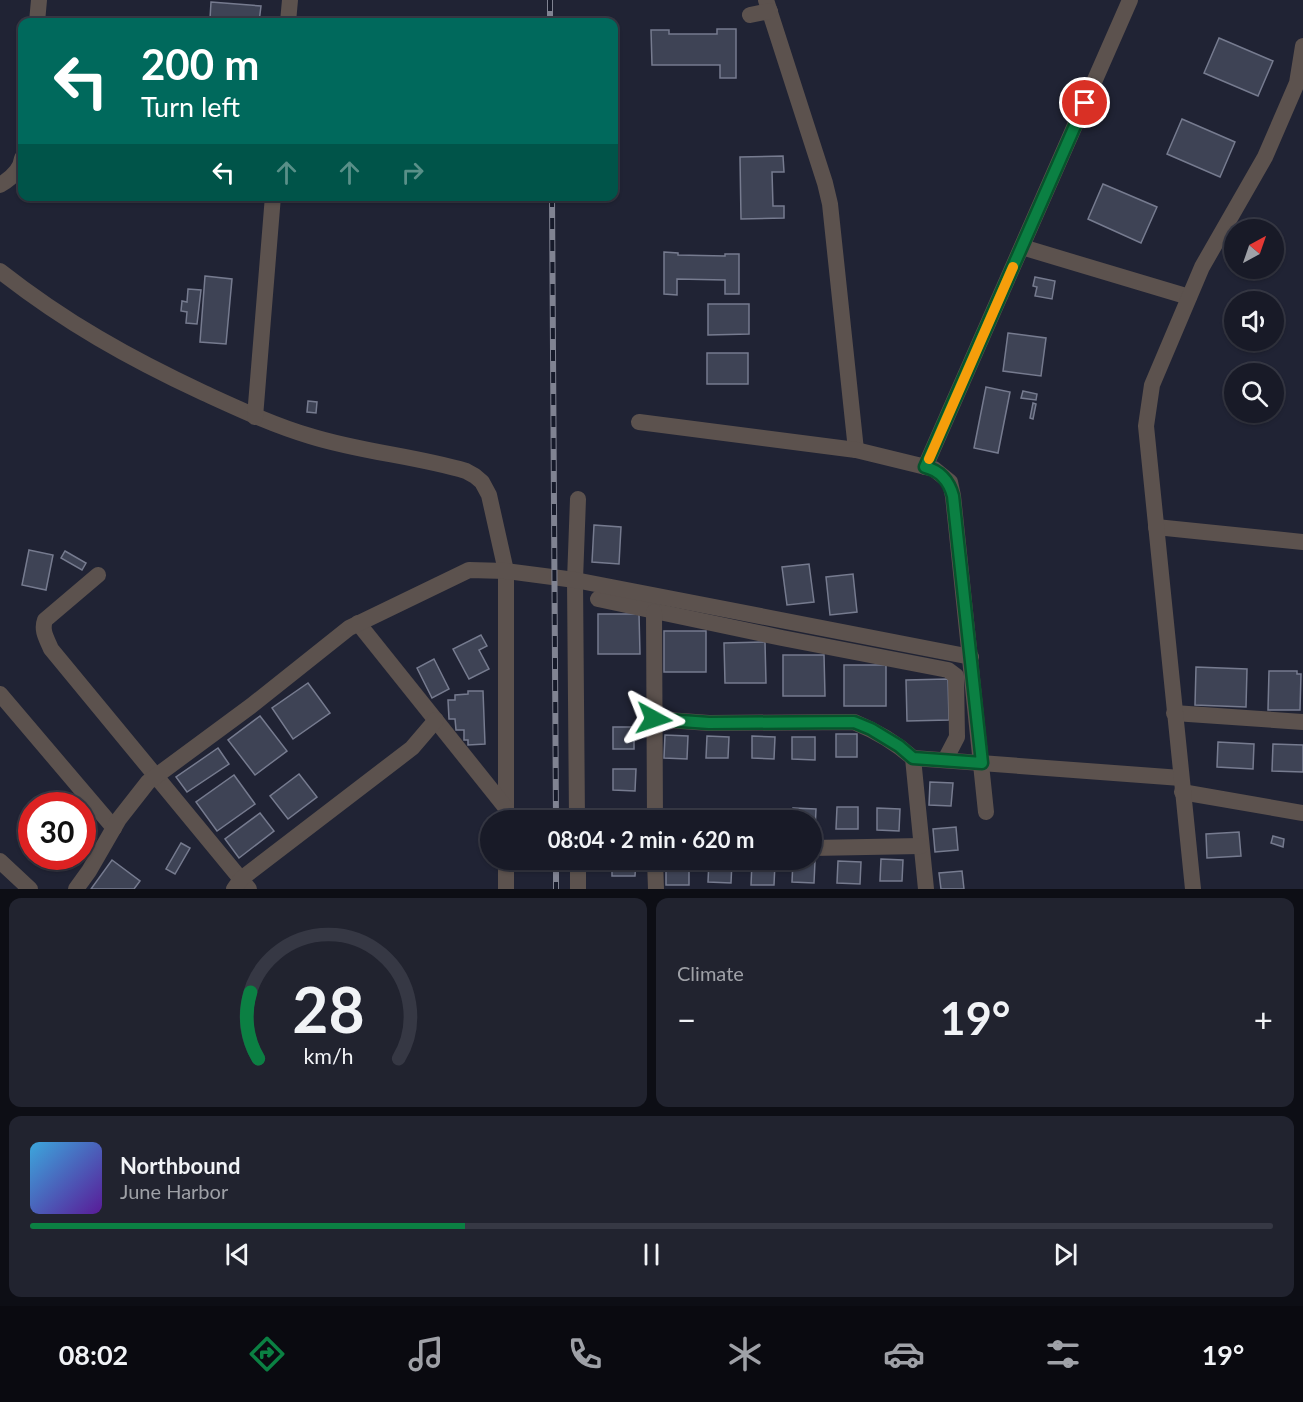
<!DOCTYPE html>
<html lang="en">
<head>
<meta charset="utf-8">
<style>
  body { margin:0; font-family:Lato,sans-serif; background:#21232f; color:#f1f3f6; height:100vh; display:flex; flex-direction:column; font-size:22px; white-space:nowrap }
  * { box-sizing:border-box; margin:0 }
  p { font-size:20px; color:#9fa1a7 }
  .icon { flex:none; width:33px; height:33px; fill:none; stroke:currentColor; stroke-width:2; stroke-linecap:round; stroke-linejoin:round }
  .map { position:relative; height:889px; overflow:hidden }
  .panel { display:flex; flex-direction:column; gap:9px; padding:9px; background:#0d0e15; flex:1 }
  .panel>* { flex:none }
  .banner { position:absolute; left:18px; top:18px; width:600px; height:183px; border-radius:12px; box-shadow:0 2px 4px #0004,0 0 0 2px #363844; background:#00695c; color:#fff; overflow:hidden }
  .needle { width:39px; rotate:40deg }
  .buttons { position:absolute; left:1224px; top:219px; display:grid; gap:12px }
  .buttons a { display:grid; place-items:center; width:60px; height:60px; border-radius:50%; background:#181a27; box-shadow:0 2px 4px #0004,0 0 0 2px #363844; font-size:30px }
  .speed { position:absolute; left:18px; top:792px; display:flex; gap:12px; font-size:30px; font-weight:700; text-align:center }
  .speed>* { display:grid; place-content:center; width:78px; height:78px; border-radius:50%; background:#181a27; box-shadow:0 2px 4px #0004,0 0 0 2px #363844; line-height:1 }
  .speed .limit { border:9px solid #d22; background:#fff; color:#111 }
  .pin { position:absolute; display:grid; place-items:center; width:51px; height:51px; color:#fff; margin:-26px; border:3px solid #fff; border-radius:50%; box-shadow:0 2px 6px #0007 }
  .me { position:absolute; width:66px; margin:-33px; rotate:95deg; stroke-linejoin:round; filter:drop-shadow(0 0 4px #0008) }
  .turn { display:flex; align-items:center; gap:21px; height:126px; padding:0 24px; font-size:27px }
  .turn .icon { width:78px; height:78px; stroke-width:2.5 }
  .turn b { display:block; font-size:42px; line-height:51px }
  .lanes { display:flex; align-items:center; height:57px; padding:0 24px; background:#0003; justify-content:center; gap:30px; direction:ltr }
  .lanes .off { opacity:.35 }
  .big { font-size:45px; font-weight:700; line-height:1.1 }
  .panel .tile { flex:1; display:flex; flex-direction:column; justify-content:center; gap:9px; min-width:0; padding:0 21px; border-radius:12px; background:#21232f }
  .panel .dial { align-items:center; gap:0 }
  .dial svg { height:156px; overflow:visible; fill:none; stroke:#363844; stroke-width:7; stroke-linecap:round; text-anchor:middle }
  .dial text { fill:#f1f3f6; stroke:none }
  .song { display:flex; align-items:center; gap:18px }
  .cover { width:72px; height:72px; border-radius:9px; background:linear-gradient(135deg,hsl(200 70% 55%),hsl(270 70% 35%)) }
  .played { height:6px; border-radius:3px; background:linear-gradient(90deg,#0b8043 35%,#363844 35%) }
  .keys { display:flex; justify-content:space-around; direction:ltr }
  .heat { display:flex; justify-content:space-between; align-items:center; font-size:33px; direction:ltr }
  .panel .tiles { flex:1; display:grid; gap:9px; grid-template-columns:1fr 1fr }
  .tile:last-child { grid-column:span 2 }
  .trip { position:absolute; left:480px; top:810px; width:342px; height:60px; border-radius:30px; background:#181a27; box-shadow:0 2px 4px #0004,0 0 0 2px #363844; font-weight:700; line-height:60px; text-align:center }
  .tabs { display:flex; height:96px; justify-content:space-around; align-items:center; background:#0a0a10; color:#9fa1a7 }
  .tabs .icon { width:42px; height:42px }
  .tabs .active { color:#0b8043 }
  .tabs b { font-size:27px; color:#f1f3f6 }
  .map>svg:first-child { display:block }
  .building { fill:#3e4355; stroke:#767b8f; stroke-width:1.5 }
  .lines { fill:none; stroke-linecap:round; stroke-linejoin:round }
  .minor { stroke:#5c524e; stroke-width:16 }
  .rail-casing { stroke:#808392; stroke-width:6 }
  .rail { stroke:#161a2a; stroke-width:4; stroke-dasharray:11; stroke-linecap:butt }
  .route-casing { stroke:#07532c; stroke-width:15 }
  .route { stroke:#0b8043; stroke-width:10 }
  .slow { stroke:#f59e0b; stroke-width:10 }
</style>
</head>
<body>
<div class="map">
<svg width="1303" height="889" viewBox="0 0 1303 889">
  <rect width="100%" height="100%" fill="#202334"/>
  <g class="building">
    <path d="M211,2l50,4 -2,16h-57v-4l8,1z"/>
    <path d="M614,28h1l1,44h-2z"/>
    <path d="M717,29h19v49h-16v-13h-68l-1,-35h18v4h48z"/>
    <path d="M1219,38l54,23 -15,35 -54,-23z"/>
    <path d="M1182,119l53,23 -15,35 -53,-23z"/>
    <path d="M783,156l1,16h-12l1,34h11v12l-43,1 -1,-62z"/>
    <path d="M1103,184l54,23 -16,36 -53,-24z"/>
    <path d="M664,252l14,1v2l47,1v-2h14v40h-14v-14l-48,-1v16l-13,-1z"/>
    <path d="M205,276l27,3 -6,65 -26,-2z"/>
    <path d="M1035,277l20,4 -3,18 -17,-3 2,-9 -4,-1z"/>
    <path d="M188,289l13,1 -4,34 -11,-1 1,-11 -6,-1 1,-10 5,1z"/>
    <path d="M708,304h41v30l-41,1z"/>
    <path d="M1008,333l38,5 -5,38 -38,-5z"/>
    <rect x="707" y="353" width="41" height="31"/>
    <path d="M986,387l24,5 -12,61 -24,-5z"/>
    <path d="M1023,391l14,3 -1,6 -15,-2z"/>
    <path d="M308,401l9,1 -1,11 -9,-1z"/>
    <path d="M1033,403l3,1 -3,15 -3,-1z"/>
    <path d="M594,525l27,2 -2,37 -27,-2z"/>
    <path d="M29,550l24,5 -7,35 -24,-5z"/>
    <path d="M65,551l21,12 -4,7 -21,-12z"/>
    <path d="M809,564l5,38 -27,3 -5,-38z"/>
    <path d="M853,574l4,38 -27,3 -4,-38z"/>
    <path d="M598,614h41l1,40h-42z"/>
    <rect x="664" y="631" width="42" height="41"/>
    <path d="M481,635l6,11 -8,4 10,19 -20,10 -16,-30z"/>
    <path d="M765,642l1,41h-41l-1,-40z"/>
    <path d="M783,655h41l1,41h-42z"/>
    <path d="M434,659l15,30 -17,9 -15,-30z"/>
    <rect x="844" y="665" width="42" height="41"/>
    <path d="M1196,667l51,2 -1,38 -51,-2z"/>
    <path d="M1269,671h28v3h4l-1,36h-32z"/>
    <path d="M948,679l1,41 -42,1 -1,-41z"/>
    <path d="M308,683l22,30 -37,26 -21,-31z"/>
    <path d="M468,691h15l2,53 -17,1v-5h-4v-10h-8l-1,-11h-6l-1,-19h7v-5l13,-1z"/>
    <path d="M260,716l27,35 -32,24 -27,-35z"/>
    <rect x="613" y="727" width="21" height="22"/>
    <rect x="836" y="734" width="21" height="23"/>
    <path d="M665,735l23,1 -1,23 -23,-1z"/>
    <path d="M707,736l22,1 -1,21h-22z"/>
    <path d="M752,736l23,1 -1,22 -22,-1z"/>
    <path d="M792,737h23v23l-23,-1z"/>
    <path d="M1218,742l36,2 -1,25 -36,-2z"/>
    <path d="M1273,744l30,1v27l-31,-1z"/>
    <path d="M218,748l11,16 -42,28 -11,-15z"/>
    <path d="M613,769h23l-1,22 -22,-1z"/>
    <path d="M299,774l18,23 -29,22 -18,-23z"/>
    <path d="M234,775l21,29 -38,27 -21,-29z"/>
    <path d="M930,782l23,1 -2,23 -22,-1z"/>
    <path d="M837,807h21v22h-22z"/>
    <path d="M793,808l23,1 -1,22h-3v-11h-19z"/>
    <path d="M877,808l23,1 -1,22 -22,-1z"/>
    <path d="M709,809l22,1v10h-23z"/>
    <rect x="750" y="809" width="23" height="11"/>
    <path d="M667,810l22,1v9h-22z"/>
    <path d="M614,811l22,1v8h-22z"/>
    <path d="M260,813l14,18 -35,27 -14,-19z"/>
    <path d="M956,827l2,23 -23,2 -2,-23z"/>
    <path d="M1239,832l2,24 -34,2 -1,-24z"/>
    <path d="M1273,836l11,3 -1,8 -12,-4z"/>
    <path d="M181,843l9,5 -15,26 -9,-5z"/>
    <path d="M881,859l22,1 -1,21h-22z"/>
    <path d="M112,860l28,21 -6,8h-43z"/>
    <path d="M612,860h24l-1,16h-23z"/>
    <path d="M709,860l23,1 -1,22 -23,-1z"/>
    <path d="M793,860l22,1 -1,22 -22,-1z"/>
    <path d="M838,861l23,1 -1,22 -23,-1z"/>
    <path d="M752,862l23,1 -1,22h-23z"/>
    <rect x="666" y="863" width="23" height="22"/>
    <path d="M962,871l2,18h-23l-2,-16z"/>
  </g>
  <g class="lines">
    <g class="minor">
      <path d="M766,0l59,183 5,21 26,246"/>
      <path d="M750,15l20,-4"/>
      <path d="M37,22l2,-22"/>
      <path d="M288,22l2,-22"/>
      <path d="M0,185c10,-6 21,-15 22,-27"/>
      <path d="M1022,247l167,50"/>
      <path d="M0,271c65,51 129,87 204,122 35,16 69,32 106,43 51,16 105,20 156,35l9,5 7,6 7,13 17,76v249"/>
      <path d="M255,417l18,-221"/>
      <path d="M639,422l217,28 78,19 16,13 3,14 33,316"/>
      <path d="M925,467l205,-467"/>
      <path d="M1156,527l147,15"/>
      <path d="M98,575l-53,45c-4,11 2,19 6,29l198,240"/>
      <path d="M598,599l184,39 166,32 8,6 1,61 -12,23"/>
      <path d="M654,612l1,208"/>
      <path d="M358,623l148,185"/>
      <path d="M0,694l114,134"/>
      <path d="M1174,713l129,9"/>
      <path d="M654,719l55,4 145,-1c22,9 41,20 59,36l268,20"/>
      <path d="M913,758l13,131"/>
      <path d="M1182,792l121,21"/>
      <path d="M577,820l-2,-240 3,-81"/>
      <path d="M812,848l109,-2"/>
      <path d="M506,860v29"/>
      <path d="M578,860v29"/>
      <path d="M655,860l1,29"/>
      <path d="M0,861l30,28"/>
      <path d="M76,889l13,-18 30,-52 29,-37 103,-76 98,-78 120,-58 37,1 69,9 396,77"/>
      <path d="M234,889l7,-10 171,-131 24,-28"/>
      <path d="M1193,889l-47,-463 6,-41 50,-118 63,-110 32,-74 6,-37"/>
    </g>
    <defs>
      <g id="rail">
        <path d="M550,0v22"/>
        <path d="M552,196l4,624"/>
        <path d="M556,860v29"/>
      </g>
    </defs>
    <use href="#rail" class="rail-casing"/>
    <use href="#rail" class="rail"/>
  </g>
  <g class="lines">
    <defs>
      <path id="route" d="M654,719l55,4 145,-1 17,7 28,17 14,12 69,5 -29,-267c-4,-15 -12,-25 -28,-29l160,-364"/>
    </defs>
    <use href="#route" class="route-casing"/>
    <use href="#route" class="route"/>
    <path class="slow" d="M929,459l84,-192"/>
  </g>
</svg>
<div class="buttons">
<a><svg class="needle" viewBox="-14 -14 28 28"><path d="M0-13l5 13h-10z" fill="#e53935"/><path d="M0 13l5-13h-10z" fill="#9fa1a7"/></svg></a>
<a><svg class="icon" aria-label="sound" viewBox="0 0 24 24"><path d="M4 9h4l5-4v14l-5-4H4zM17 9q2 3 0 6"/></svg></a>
<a><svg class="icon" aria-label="search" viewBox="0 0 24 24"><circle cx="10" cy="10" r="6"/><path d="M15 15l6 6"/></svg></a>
</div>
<div class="speed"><div class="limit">30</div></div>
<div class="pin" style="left:1085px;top:103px;background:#d93025"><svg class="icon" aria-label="arrive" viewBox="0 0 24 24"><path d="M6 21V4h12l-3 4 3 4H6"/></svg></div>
<svg class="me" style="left:654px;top:719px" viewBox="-20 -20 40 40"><path d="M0-17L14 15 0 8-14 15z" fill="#0b8043" stroke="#fff" stroke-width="4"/></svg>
<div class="trip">08:04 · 2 min · 620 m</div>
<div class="banner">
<div class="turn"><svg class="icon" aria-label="left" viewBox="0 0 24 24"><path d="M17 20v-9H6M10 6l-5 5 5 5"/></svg><div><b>200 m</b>Turn left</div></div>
<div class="lanes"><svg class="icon" aria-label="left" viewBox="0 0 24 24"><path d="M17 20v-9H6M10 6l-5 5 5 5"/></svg><svg class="icon off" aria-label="ahead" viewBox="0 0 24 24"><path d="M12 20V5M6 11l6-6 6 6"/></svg><svg class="icon off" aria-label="ahead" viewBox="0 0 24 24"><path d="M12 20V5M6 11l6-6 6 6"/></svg><svg class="icon off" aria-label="right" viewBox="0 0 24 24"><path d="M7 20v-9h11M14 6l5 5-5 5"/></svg></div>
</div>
</div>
<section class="panel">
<div class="tiles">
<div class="tile dial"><svg viewBox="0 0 100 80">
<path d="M14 69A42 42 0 1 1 86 69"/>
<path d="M14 69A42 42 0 0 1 10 35" stroke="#0b8043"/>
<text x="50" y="56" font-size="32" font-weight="700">28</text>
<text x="50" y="72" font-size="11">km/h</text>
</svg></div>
<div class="tile"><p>Climate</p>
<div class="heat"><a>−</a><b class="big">19°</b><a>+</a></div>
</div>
<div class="tile">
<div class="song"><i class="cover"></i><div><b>Northbound</b><p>June Harbor</p></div></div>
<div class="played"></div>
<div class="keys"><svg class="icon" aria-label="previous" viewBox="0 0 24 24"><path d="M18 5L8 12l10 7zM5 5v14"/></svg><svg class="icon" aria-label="pause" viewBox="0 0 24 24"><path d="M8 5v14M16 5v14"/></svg><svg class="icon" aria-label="next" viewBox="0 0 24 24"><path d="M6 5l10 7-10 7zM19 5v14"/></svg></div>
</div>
</div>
</section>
<nav class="tabs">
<b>08:02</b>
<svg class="icon active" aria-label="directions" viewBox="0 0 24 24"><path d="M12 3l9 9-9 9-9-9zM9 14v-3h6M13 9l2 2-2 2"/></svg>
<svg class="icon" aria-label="music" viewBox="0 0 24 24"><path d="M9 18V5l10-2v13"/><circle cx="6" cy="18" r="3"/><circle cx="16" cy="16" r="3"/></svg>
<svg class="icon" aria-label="phone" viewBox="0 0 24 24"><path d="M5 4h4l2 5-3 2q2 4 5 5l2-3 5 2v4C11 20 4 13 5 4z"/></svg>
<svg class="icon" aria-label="climate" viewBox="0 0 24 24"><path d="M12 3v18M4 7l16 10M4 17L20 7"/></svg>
<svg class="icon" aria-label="car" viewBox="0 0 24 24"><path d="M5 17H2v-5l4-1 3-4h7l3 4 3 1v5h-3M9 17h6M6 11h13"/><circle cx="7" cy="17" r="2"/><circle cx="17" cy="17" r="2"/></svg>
<svg class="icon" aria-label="filters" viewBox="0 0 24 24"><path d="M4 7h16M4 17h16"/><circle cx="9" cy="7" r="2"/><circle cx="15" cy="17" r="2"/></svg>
<b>19°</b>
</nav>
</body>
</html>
